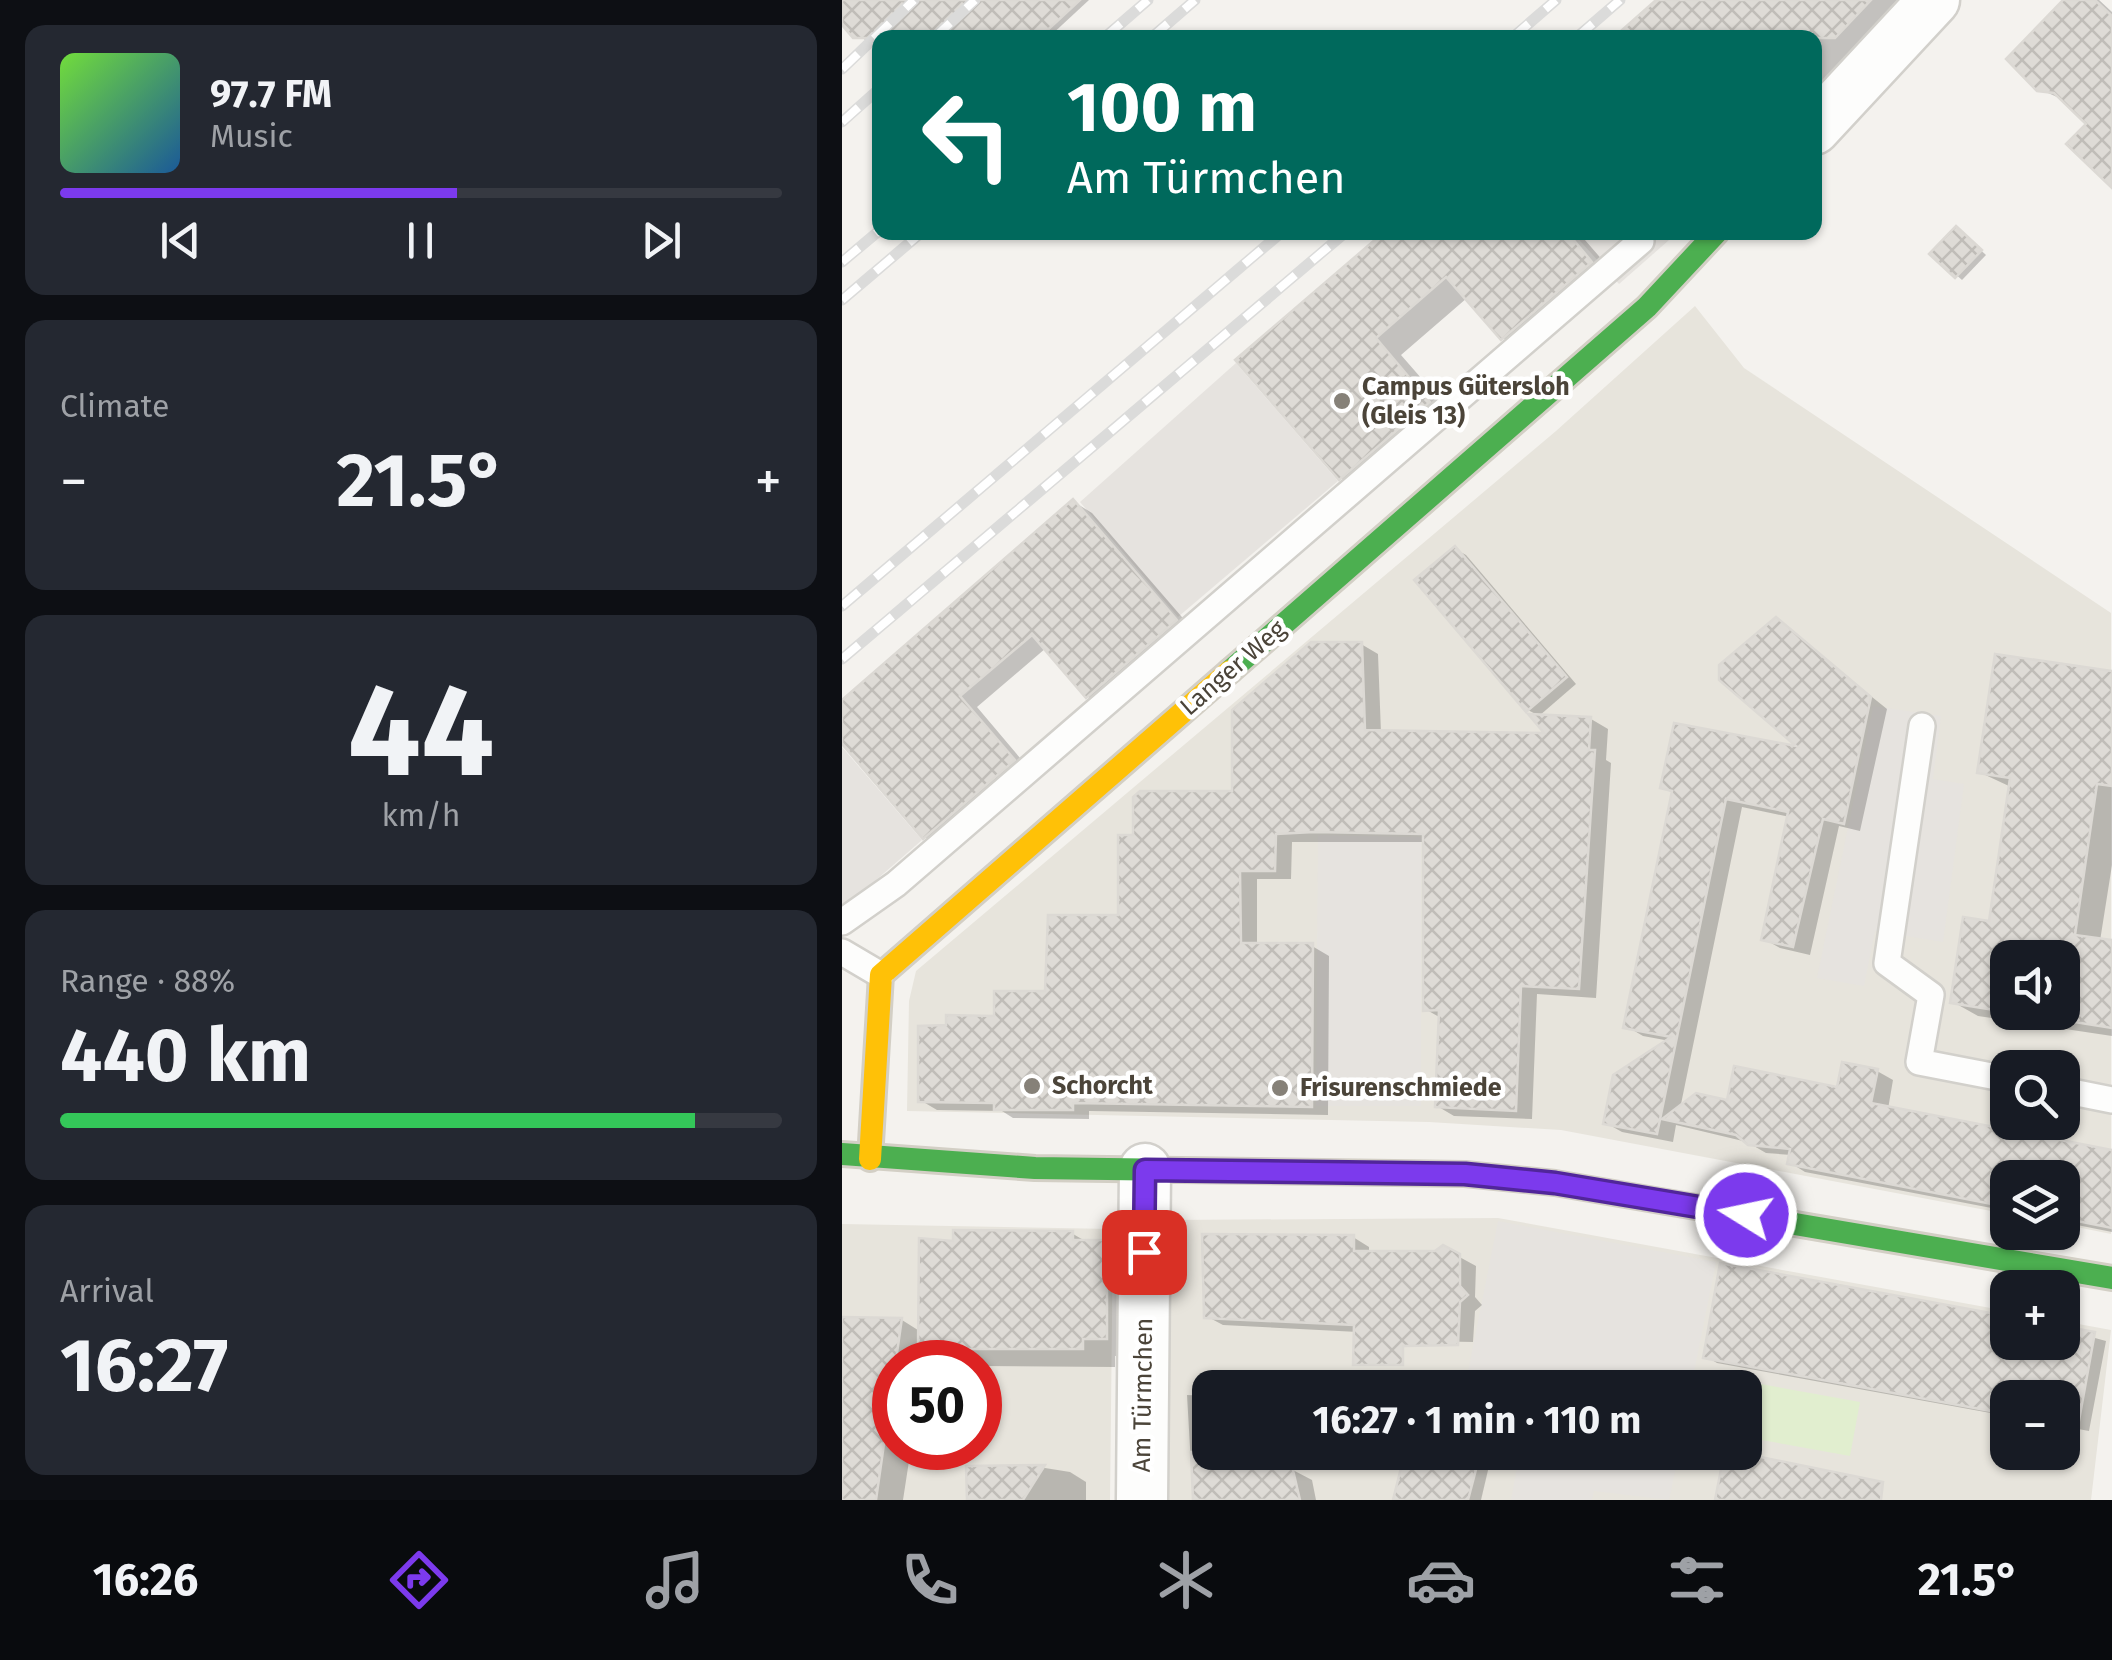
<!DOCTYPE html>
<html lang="en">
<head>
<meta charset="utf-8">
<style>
  body { margin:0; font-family:"Fira Sans",sans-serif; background:#242831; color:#f1f3f6; height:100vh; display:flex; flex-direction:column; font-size:38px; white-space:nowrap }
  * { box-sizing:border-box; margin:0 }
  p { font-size:32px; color:#9ea1a6 }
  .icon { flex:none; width:55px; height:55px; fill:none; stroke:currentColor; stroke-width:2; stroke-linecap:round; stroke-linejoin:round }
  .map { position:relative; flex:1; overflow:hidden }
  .sheet { display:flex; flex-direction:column; gap:25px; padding:25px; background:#0d0f14; width:842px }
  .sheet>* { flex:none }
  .guide { position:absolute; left:30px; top:30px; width:950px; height:210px; border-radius:20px; box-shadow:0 2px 8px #0004; background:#00695c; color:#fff; overflow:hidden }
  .tools { position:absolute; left:1148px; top:940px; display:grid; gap:20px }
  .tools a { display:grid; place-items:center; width:90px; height:90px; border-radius:20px; background:#171b24; box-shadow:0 2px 8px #0004; font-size:50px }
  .speed { position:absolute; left:30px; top:1340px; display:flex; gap:20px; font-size:50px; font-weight:700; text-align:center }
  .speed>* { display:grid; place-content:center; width:130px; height:130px; border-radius:50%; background:#171b24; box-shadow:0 2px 8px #0004; line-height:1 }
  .speed .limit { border:15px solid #d22; background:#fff; color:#111 }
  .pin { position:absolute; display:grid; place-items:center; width:85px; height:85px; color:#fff; margin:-42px; border-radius:20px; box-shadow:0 5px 15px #0006 }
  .me { position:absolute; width:110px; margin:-55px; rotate:280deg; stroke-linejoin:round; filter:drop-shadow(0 0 8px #0008) }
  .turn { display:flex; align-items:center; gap:35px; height:210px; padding:0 30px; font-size:45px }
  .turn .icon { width:130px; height:130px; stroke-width:2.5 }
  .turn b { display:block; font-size:70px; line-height:85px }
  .big { font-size:75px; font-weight:700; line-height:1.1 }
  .sheet .widget { flex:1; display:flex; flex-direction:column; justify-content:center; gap:15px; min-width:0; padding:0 35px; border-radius:20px; background:#242831 }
  .sheet .dial { align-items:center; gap:0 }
  .dial b { font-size:130px; line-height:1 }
  .song { display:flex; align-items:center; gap:30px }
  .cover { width:120px; height:120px; border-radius:15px; background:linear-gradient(135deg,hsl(100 70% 55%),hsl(210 70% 35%)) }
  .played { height:10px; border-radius:5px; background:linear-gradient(90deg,#7c3aed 55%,#363941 55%) }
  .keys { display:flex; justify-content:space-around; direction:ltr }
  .heat { display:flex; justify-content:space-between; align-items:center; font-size:55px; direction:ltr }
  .charge { height:15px; border-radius:8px; background:linear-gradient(90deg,#34c759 88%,#363941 0) }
  .trip { position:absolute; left:350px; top:1370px; width:570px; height:100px; border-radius:20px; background:#171b24; box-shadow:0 2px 8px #0004; font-weight:700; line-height:100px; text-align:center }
  .menu { display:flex; height:160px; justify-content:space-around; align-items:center; background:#090b0e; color:#9ea1a6 }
  .menu .icon { width:70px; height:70px }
  .menu .selected { color:#7c3aed }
  .menu b { font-size:45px; color:#f1f3f6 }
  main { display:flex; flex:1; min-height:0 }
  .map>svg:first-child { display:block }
  .residential { fill:#e7e4dc; fill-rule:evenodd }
  .green { fill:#e1eecf }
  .parking { fill:#e6e3df }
  .shadow { fill:#0003; fill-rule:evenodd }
  .building { fill:url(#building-cross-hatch); stroke:#dcd9d4; stroke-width:2.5 }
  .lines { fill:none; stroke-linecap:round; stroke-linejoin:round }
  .lane-casing { stroke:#d2d0cb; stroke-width:30 }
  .street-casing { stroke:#d2d0cb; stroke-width:55 }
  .fast-casing { stroke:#d3cfc5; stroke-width:28 }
  .slow-casing { stroke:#d3cfc5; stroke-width:28 }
  .lane { stroke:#fdfdfc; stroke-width:25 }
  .street { stroke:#fdfdfc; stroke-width:50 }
  .fast { stroke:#4caf50; stroke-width:22 }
  .slow { stroke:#ffc107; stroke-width:22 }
  .rail-casing { stroke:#dbdbda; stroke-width:11 }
  .rail { stroke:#fff; stroke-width:8; stroke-dasharray:22; stroke-linecap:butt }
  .route-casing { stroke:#51269a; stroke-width:25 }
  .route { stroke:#7c3aed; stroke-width:18 }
  .poi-dot { fill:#868178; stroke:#fff; stroke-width:4 }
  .labels { text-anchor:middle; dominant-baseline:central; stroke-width:9; stroke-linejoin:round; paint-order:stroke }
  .poi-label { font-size:25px; font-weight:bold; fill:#4b4439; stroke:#fff; text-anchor:start }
  .street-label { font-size:25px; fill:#4b4439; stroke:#fff }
</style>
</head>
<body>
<main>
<section class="sheet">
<div class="widget">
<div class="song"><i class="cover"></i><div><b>97.7 FM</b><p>Music</p></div></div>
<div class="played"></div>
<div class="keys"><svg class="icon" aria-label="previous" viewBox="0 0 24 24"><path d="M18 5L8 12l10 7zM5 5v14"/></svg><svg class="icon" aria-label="pause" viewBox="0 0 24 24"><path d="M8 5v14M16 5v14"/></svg><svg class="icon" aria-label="next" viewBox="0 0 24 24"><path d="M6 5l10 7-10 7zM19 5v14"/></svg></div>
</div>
<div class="widget"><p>Climate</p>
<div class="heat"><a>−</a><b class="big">21.5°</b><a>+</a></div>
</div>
<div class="widget dial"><b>44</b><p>km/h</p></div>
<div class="widget"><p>Range · 88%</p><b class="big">440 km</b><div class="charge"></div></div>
<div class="widget"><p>Arrival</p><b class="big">16:27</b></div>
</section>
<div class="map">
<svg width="1270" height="1500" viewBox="0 0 1270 1500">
  <defs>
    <pattern id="building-cross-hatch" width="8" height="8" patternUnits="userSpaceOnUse" patternTransform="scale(2.5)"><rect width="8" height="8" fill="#dedbd6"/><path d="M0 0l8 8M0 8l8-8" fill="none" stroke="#c0bdb8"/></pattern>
  </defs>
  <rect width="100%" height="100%" fill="#f4f2ee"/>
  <g class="residential">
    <path d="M853,306l49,62 367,245v621l-49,-10v-46h-55v36l-446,-84 -132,-8 -522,-11 2,-110 7,-30 640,-540zM1165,958h55v54h-55zM1165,1068h55v54h-55z"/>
    <path d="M656,1218l509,93v31h55v-21l49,9 -20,170h-924l1,-280zM368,1388h534v64h-534zM1165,1398h55v54h-55z"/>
    <path d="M0,1224l271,5 -3,271h-268zM52,1362h86v86h-86z"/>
  </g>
  <path class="green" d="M858,1373l160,29 -10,54 -105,-19 -1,-49 -47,-1z"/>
  <g class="parking">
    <path d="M731,233h104l-58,51z"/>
    <path d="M394,363l102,118 -160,136 -98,-115z"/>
    <path d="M1031,706l68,10 -8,63 31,5 -21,158 -68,-11 -11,55 -47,-8z"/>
    <path d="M0,747l80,93 -77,67 -3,-4z"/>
    <path d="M476,835l103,2v269h-105z"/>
    <path d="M656,1221l218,41 -25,125h-226z"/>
    <path d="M630,1453l207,-1v1l-10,47 -75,-9 -2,9h-81l7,-38z"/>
  </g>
  <g class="shadow">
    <path d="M0,0h89l-51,38 -2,12 -36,-28z"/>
    <path d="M152,0h95l-41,38h-95z"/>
    <path d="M819,0h241l-88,91v-53z"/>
    <path d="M1225,0h32l13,12v172l-23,-60 -23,-23 -27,-12z"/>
    <path d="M546,232h190l40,46 -88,76 -27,-16 -36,-40 -66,57 55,63 -88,76 -27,-16z"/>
    <path d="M1120,233l24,22 -24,25 -29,-26z"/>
    <path d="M232,502l18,11 102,118 -88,76 -18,-10 -42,-49 -69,59 54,64 -88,76 -18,-10 -83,-97v-37z"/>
    <path d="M613,549l11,6 110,129 -37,32 -11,-6z"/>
    <path d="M934,620l111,89 -27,122 -21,-5 -29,129 -30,-7 -16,-9 26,-122 -48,-10 -62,302 159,-19 38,-19 16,9 -5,29 224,44v79l-50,-10v-44h-55v33l-202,-39 -16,-10 2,-7 -25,-2 -19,-11 -71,-17 -3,17 -51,-10 -16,-9 64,-82 -27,-5 -17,-10 48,-232 -11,-7 142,-36z"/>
    <path d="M519,644l17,10 3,79 169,2 41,-16 17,10 -2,31 5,3 -15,235 -59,-4 -5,125 -78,-3 -17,-10 4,-88 -16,-9 1,-167h-134l-1,37h-34v66l55,1 17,10 -1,159 -239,-4v8l-76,-1 -11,-7 -65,-1 -17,-10 28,-72 48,-10 52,-25 72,-75 16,-80 98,-44z"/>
    <path d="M1270,674v191l-12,76 12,2v93l-134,-20 -25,-14 38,-78 20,-137 -32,-15zM1165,958h55v54h-55z"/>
    <path d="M231,1234l14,8 19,1 33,18v95h-24v11l-135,-1v-4h-33l-22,-12 -2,12h-29v86h17l-8,52h-61v-180h60l19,12 35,-88z"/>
    <path d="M511,1237l16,10v6l67,1 7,-6 33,18 -1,31 7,8 -7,6 -2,31 -101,-2 -14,-8 -135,-7 -17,-9z"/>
    <path d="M1165,1319v23h55v-13l44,12 -17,90 -27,-5v-28h-55v18l-290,-53 -12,-7z"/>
    <path d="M345,1395l23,1v56h79v16l23,12 4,20h-123z"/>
    <path d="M636,1460l11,6 -8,34h-85z"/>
    <path d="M203,1468l25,4 16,10v18h-117v-31z"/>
  </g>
  <g class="building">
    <path d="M0,0h238l-41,38h-186l-11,-13z"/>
    <path d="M814,0h215l-36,38h-222z"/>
    <path d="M1221,0h32l17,16v172l-46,-44 20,-20 -32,-31 -17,-2 -31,-32z"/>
    <path d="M1114,226l26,24 -27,28 -26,-24z"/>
    <path d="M542,232h183l25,30 -91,78 -55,-63 -70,61 54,64 -91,78 -104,-120z"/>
    <path d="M231,499l104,121 -91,78 -54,-63 -72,61 55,64 -92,79 -81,-95v-44z"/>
    <path d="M613,546l112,131 -41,35 -112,-132z"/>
    <path d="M934,617l95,80 -27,127 -21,-5 -30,128 -32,-7 27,-128 -62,-13 -69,335 -54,-10 10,-49 58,-38 -48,-9 49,-237 -12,-3 14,-65 122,23 -77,-66v-15z"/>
    <path d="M469,642h51l3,88 179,3 -16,-19 63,3 -2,33h6l-16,239 -58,-3 -5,125 -81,-4 4,-97 -16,1v-177l-109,-2 -38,2 -1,37h-35l1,72h72l-1,164 -239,-4v7h-79v-7l-76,-1v-76l28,-1v-10l48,1v-25h51l3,-76h70v-80h15v-38l7,-6h92v-81z"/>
    <path d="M1153,654l117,17v115l-15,-2 -22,151 37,5v88l-100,-16h50v-54h-55v54l-57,-9 13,-86 26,4 21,-143 -33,-5z"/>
    <path d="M1000,1062l36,7 -7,34 241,47v78l-50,-10v-40h-55v29l-220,-43 3,-15 -42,-4 -12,-10 -74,-16 34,-26 31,7 7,-34 103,21z"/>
    <path d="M111,1230l120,1v9h34v99h-24v10h-165l1,-111 34,3z"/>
    <path d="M360,1234l152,1v16h81l8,-6 17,9v32l8,9 -8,7 -2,43 -55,1v19h-50l1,-40 -150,-7z"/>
    <path d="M878,1263l287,53v26h55v-16l33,6 -17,94 -16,-2v-26h-55v16l-304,-56z"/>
    <path d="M0,1317l60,1 -26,182h-34z"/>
    <path d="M349,1452h79v14h22l8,34h-107z"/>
    <path d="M563,1452h53l21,6 -11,42h-75z"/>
    <path d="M882,1454l32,2 127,26 -2,18h-166z"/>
    <path d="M203,1465l-22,35h-56l-1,-34z"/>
  </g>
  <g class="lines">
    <defs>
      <g id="lane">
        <path d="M1080,726l-35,237 44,32 -12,67 88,17"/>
        <path d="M0,922l54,-38 745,-643 -7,-9"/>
        <path d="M0,952l39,23"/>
        <path d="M1220,1090l50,10"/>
      </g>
      <g id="street">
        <path d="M972,129l120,-129"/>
        <path d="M300,1500l3,-331"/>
      </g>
      <g id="fast">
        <path d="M388,671l417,-364 70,-75"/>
        <path d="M0,1154l193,14 430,6 90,9 557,95"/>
      </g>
      <path id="slow" d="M28,1159l11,-184 349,-304"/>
    </defs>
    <use href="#lane" class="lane-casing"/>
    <use href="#street" class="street-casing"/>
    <use href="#fast" class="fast-casing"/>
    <use href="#slow" class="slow-casing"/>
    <use href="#lane" class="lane"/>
    <use href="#street" class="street"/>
    <use href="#fast" class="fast"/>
    <use href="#slow" class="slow"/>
    <defs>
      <g id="rail">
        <path d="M92,38l41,-38"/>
        <path d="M262,38l44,-38"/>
        <path d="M309,38l44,-38"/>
        <path d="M670,38l44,-38"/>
        <path d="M734,38l44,-38"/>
        <path d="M0,69l72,-69"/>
        <path d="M0,122l38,-34"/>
        <path d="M0,262l38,-32"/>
        <path d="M0,300l80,-68"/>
        <path d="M0,606l440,-374"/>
        <path d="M0,659l504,-427"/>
      </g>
    </defs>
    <use href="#rail" class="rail-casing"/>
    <use href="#rail" class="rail"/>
  </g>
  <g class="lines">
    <defs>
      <path id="route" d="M302,1252l1,-82 320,4 90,9 191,32"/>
    </defs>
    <use href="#route" class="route-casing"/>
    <use href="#route" class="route"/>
  </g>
  <g class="poi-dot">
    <circle cx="500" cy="401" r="10"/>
    <circle cx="190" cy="1086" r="10"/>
    <circle cx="438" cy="1088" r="10"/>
  </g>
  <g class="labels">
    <g class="poi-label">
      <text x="520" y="387">Campus Gütersloh<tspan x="520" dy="29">(Gleis 13)</tspan></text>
      <text x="210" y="1086">Schorcht</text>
      <text x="458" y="1088">Frisurenschmiede</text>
    </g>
    <g class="street-label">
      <text transform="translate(391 668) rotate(-41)">Langer Weg</text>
      <text transform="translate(301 1395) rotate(-89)">Am Türmchen</text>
    </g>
  </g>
</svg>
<div class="tools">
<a><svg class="icon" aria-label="sound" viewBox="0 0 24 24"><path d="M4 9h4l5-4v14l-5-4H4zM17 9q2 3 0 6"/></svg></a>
<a><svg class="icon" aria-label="search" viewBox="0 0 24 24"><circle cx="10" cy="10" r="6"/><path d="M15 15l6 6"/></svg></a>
<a><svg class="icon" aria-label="layers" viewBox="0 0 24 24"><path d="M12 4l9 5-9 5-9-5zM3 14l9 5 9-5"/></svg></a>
<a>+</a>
<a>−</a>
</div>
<div class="speed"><div class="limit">50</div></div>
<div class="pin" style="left:302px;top:1252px;background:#d93025"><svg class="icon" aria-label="arrive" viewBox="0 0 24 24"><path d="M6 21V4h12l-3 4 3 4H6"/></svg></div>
<svg class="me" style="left:904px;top:1215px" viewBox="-20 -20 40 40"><circle r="17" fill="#7c3aed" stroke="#fff" stroke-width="3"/><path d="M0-11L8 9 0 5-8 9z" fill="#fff"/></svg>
<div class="trip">16:27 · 1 min · 110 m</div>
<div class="guide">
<div class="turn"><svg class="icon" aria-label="left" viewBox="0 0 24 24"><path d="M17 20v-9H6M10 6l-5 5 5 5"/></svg><div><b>100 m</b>Am Türmchen</div></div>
</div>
</div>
</main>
<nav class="menu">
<b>16:26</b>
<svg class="icon selected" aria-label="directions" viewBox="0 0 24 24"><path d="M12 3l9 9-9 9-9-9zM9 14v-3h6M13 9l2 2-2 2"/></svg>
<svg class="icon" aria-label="music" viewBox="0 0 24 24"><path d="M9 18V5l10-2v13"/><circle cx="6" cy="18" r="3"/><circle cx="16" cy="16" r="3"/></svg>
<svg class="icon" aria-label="phone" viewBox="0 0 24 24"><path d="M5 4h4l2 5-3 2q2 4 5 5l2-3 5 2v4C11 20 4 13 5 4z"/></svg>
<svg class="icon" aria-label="climate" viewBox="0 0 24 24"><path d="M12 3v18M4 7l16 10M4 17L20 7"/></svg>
<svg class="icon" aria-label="car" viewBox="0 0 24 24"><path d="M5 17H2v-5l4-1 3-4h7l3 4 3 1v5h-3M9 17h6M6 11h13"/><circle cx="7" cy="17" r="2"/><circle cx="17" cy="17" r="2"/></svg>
<svg class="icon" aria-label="filters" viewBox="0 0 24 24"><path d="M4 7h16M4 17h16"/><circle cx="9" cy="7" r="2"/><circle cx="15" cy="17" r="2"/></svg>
<b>21.5°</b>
</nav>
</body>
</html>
